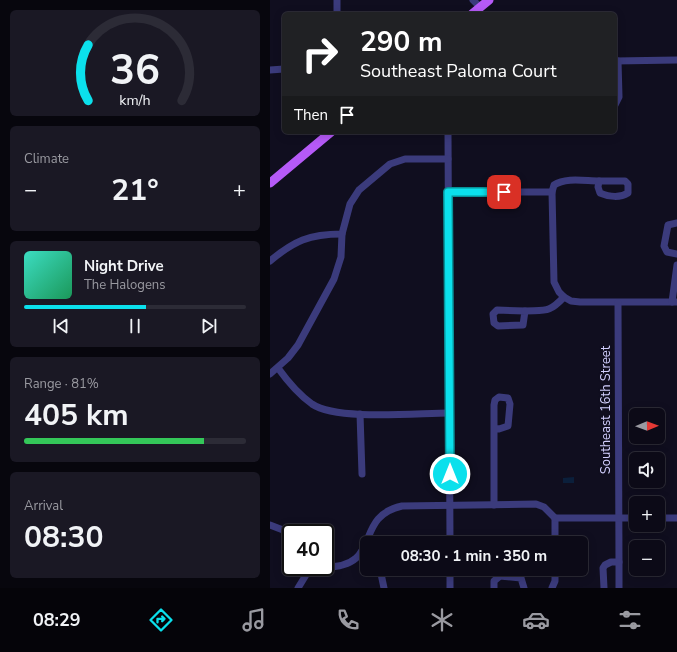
<!DOCTYPE html>
<html lang="en">
<head>
<meta charset="utf-8">
<style>
  body { margin:0; font-family:"Nunito Sans",sans-serif; background:#1a1824; color:#f1f3f6; height:100vh; display:flex; flex-direction:column; font-size:15px; white-space:nowrap }
  * { box-sizing:border-box; margin:0 }
  p { font-size:13px; color:#9a9aa1 }
  .icon { flex:none; width:22px; height:22px; fill:none; stroke:currentColor; stroke-width:2; stroke-linecap:round; stroke-linejoin:round }
  .map { position:relative; flex:1; overflow:hidden }
  .side { display:flex; flex-direction:column; gap:10px; padding:10px; background:#07060d; width:270px }
  .side>* { flex:none }
  .top-card { position:absolute; left:12px; top:12px; width:335px; height:122px; border-radius:6px; box-shadow:0 2px 10px #0003,0 0 0 1px #2c2b36; background:#202124; color:#fff; overflow:hidden }
  .needle { width:26px; rotate:89deg }
  .buttons { position:absolute; left:359px; top:408px; display:grid; gap:8px }
  .buttons a { display:grid; place-items:center; width:36px; height:36px; border-radius:6px; background:#0c0a17; box-shadow:0 2px 10px #0003,0 0 0 1px #2c2b36; font-size:20px }
  .speed { position:absolute; left:12px; top:524px; display:flex; gap:8px; font-size:20px; font-weight:700; text-align:center }
  .speed>* { display:grid; place-content:center; width:52px; height:52px; border-radius:50%; background:#0c0a17; box-shadow:0 2px 10px #0003,0 0 0 1px #2c2b36; line-height:1 }
  .speed .limit { border:2px solid #111; border-radius:6px; background:#fff; color:#111 }
  .pin { position:absolute; display:grid; place-items:center; width:34px; height:34px; color:#fff; margin:-17px; border-radius:8px; box-shadow:0 2px 6px #0006 }
  .me { position:absolute; width:44px; margin:-22px; rotate:0deg; stroke-linejoin:round; filter:drop-shadow(0 0 3px #0008) }
  .turn { display:flex; align-items:center; gap:14px; height:84px; padding:0 12px; font-size:18px }
  .turn .icon { width:52px; height:52px; stroke-width:2.5 }
  .turn b { display:block; font-size:28px; line-height:34px }
  .then { display:flex; align-items:center; height:38px; padding:0 12px; background:#0003; gap:8px; font-size:15px }
  .big { font-size:30px; font-weight:700; line-height:1.1 }
  .side .widget { flex:1; display:flex; flex-direction:column; justify-content:center; gap:6px; min-width:0; padding:0 14px; border-radius:6px; background:#1a1824 }
  .side .dial { align-items:center; gap:0 }
  .dial svg { height:104px; overflow:visible; fill:none; stroke:#2c2b36; stroke-width:7; stroke-linecap:round; text-anchor:middle }
  .dial text { fill:#f1f3f6; stroke:none }
  .song { display:flex; align-items:center; gap:12px }
  .cover { width:48px; height:48px; border-radius:6px; background:linear-gradient(135deg,hsl(170 70% 55%),hsl(150 70% 35%)) }
  .played { height:4px; border-radius:2px; background:linear-gradient(90deg,#0be0ec 55%,#2c2b36 55%) }
  .keys { display:flex; justify-content:space-around; direction:ltr }
  .heat { display:flex; justify-content:space-between; align-items:center; font-size:22px; direction:ltr }
  .charge { height:6px; border-radius:3px; background:linear-gradient(90deg,#34c759 81%,#2c2b36 0) }
  .trip { position:absolute; left:90px; top:536px; width:228px; height:40px; border-radius:6px; background:#0c0a17; box-shadow:0 2px 10px #0003,0 0 0 1px #2c2b36; font-weight:700; line-height:40px; text-align:center }
  .tabs { display:flex; height:64px; justify-content:space-around; align-items:center; background:#050409; color:#9a9aa1 }
  .tabs .icon { width:28px; height:28px }
  .tabs .on { color:#0be0ec }
  .tabs b { font-size:18px; color:#f1f3f6 }
  main { display:flex; flex:1; min-height:0 }
  .map>svg:first-child { display:block }
  .water { fill:#0b1f3b }
  .lines { fill:none; stroke-linecap:round; stroke-linejoin:round }
  .minor { stroke:#3b3b7c; stroke-width:7 }
  .major { stroke:#b65af8; stroke-width:9 }
  .route-casing { stroke:#079299; stroke-width:10 }
  .route { stroke:#0be0ec; stroke-width:7 }
  .labels { text-anchor:middle; dominant-baseline:central; stroke-width:4; stroke-linejoin:round; paint-order:stroke }
  .street-label { font-size:13px; fill:#d1cefd; stroke:#100e1f }
</style>
</head>
<body>
<main>
<section class="side">
<div class="widget dial"><svg viewBox="0 0 100 80">
<path d="M14 69A42 42 0 1 1 86 69"/>
<path d="M14 69A42 42 0 0 1 14 26" stroke="#0be0ec"/>
<text x="50" y="56" font-size="32" font-weight="700">36</text>
<text x="50" y="72" font-size="11">km/h</text>
</svg></div>
<div class="widget"><p>Climate</p>
<div class="heat"><a>−</a><b class="big">21°</b><a>+</a></div>
</div>
<div class="widget">
<div class="song"><i class="cover"></i><div><b>Night Drive</b><p>The Halogens</p></div></div>
<div class="played"></div>
<div class="keys"><svg class="icon" aria-label="previous" viewBox="0 0 24 24"><path d="M18 5L8 12l10 7zM5 5v14"/></svg><svg class="icon" aria-label="pause" viewBox="0 0 24 24"><path d="M8 5v14M16 5v14"/></svg><svg class="icon" aria-label="next" viewBox="0 0 24 24"><path d="M6 5l10 7-10 7zM19 5v14"/></svg></div>
</div>
<div class="widget"><p>Range · 81%</p><b class="big">405 km</b><div class="charge"></div></div>
<div class="widget"><p>Arrival</p><b class="big">08:30</b></div>
</section>
<div class="map">
<svg width="407" height="588" viewBox="0 0 407 588">
  <rect width="100%" height="100%" fill="#100e1f"/>
  <path class="water" d="M304,477v6h-11v-5z"/>
  <g class="lines">
    <g class="minor">
      <path d="M67,0v14"/>
      <path d="M203,0l7,7"/>
      <path d="M345,61l62,-1"/>
      <path d="M0,70l14,-1"/>
      <path d="M345,105l4,-8 -1,-36"/>
      <path d="M178,132l2,411"/>
      <path d="M329,181c-14,0 -33,-4 -45,4l-2,7 2,90 5,10 5,5 7,4 9,1h97"/>
      <path d="M329,181h26l3,3v9c-8,5 -19,4 -28,0l-2,-6z"/>
      <path d="M178,192h104"/>
      <path d="M407,223l-9,2 -4,21 3,6 10,2"/>
      <path d="M0,261c24,-20 39,-27 72,-27l8,-30 9,-14 31,-26 15,-5h43"/>
      <path d="M402,302l5,-37"/>
      <path d="M348,303l1,259"/>
      <path d="M227,310l28,1 -2,14 -25,1 -4,-3 -1,-9z"/>
      <path d="M255,311c21,-1 24,2 39,-14"/>
      <path d="M8,368c10,14 20,26 34,36 25,17 105,9 137,9"/>
      <path d="M0,374l18,-16 10,-13 36,-66 7,-22 1,-23"/>
      <path d="M90,414l2,60"/>
      <path d="M224,428l5,1 9,-3 2,-22 -2,-6 -9,-1 -4,3 -1,5v100"/>
      <path d="M388,518h19"/>
      <path d="M0,525l13,5 8,12"/>
      <path d="M285,543v-25"/>
      <path d="M55,567c59,0 27,-50 77,-61l134,-2 8,3 11,11h81"/>
      <path d="M110,569l4,19"/>
      <path d="M180,569v19"/>
      <path d="M39,570l11,-3"/>
      <path d="M28,588l11,-18"/>
      <path d="M224,588v-7l6,-5 21,2 3,10"/>
      <path d="M282,588l3,-7v-12"/>
      <path d="M334,588l-1,-20 2,-3 6,-3h8v26"/>
    </g>
    <g class="major">
      <path d="M202,14l17,-14"/>
      <path d="M0,183l61,-51"/>
    </g>
  </g>
  <g class="lines">
    <defs>
      <path id="route" d="M180,474l-2,-282h56"/>
    </defs>
    <use href="#route" class="route-casing"/>
    <use href="#route" class="route"/>
  </g>
  <g class="labels">
    <g class="street-label">
      <text transform="translate(336 410) rotate(-90)">Southeast 16th Street</text>
    </g>
  </g>
</svg>
<div class="buttons">
<a><svg class="needle" viewBox="-14 -14 28 28"><path d="M0-13l5 13h-10z" fill="#e53935"/><path d="M0 13l5-13h-10z" fill="#9a9aa1"/></svg></a>
<a><svg class="icon" aria-label="sound" viewBox="0 0 24 24"><path d="M4 9h4l5-4v14l-5-4H4zM17 9q2 3 0 6"/></svg></a>
<a>+</a>
<a>−</a>
</div>
<div class="speed"><div class="limit">40</div></div>
<div class="pin" style="left:234px;top:192px;background:#d93025"><svg class="icon" aria-label="arrive" viewBox="0 0 24 24"><path d="M6 21V4h12l-3 4 3 4H6"/></svg></div>
<svg class="me" style="left:180px;top:474px" viewBox="-20 -20 40 40"><circle r="17" fill="#0be0ec" stroke="#fff" stroke-width="3"/><path d="M0-11L8 9 0 5-8 9z" fill="#fff"/></svg>
<div class="trip">08:30 · 1 min · 350 m</div>
<div class="top-card">
<div class="turn"><svg class="icon" aria-label="right" viewBox="0 0 24 24"><path d="M7 20v-9h11M14 6l5 5-5 5"/></svg><div><b>290 m</b>Southeast Paloma Court</div></div>
<div class="then">Then<svg class="icon" aria-label="arrive" viewBox="0 0 24 24"><path d="M6 21V4h12l-3 4 3 4H6"/></svg></div>
</div>
</div>
</main>
<nav class="tabs">
<b>08:29</b>
<svg class="icon on" aria-label="directions" viewBox="0 0 24 24"><path d="M12 3l9 9-9 9-9-9zM9 14v-3h6M13 9l2 2-2 2"/></svg>
<svg class="icon" aria-label="music" viewBox="0 0 24 24"><path d="M9 18V5l10-2v13"/><circle cx="6" cy="18" r="3"/><circle cx="16" cy="16" r="3"/></svg>
<svg class="icon" aria-label="phone" viewBox="0 0 24 24"><path d="M5 4h4l2 5-3 2q2 4 5 5l2-3 5 2v4C11 20 4 13 5 4z"/></svg>
<svg class="icon" aria-label="climate" viewBox="0 0 24 24"><path d="M12 3v18M4 7l16 10M4 17L20 7"/></svg>
<svg class="icon" aria-label="car" viewBox="0 0 24 24"><path d="M5 17H2v-5l4-1 3-4h7l3 4 3 1v5h-3M9 17h6M6 11h13"/><circle cx="7" cy="17" r="2"/><circle cx="17" cy="17" r="2"/></svg>
<svg class="icon" aria-label="filters" viewBox="0 0 24 24"><path d="M4 7h16M4 17h16"/><circle cx="9" cy="7" r="2"/><circle cx="15" cy="17" r="2"/></svg>
</nav>
</body>
</html>
